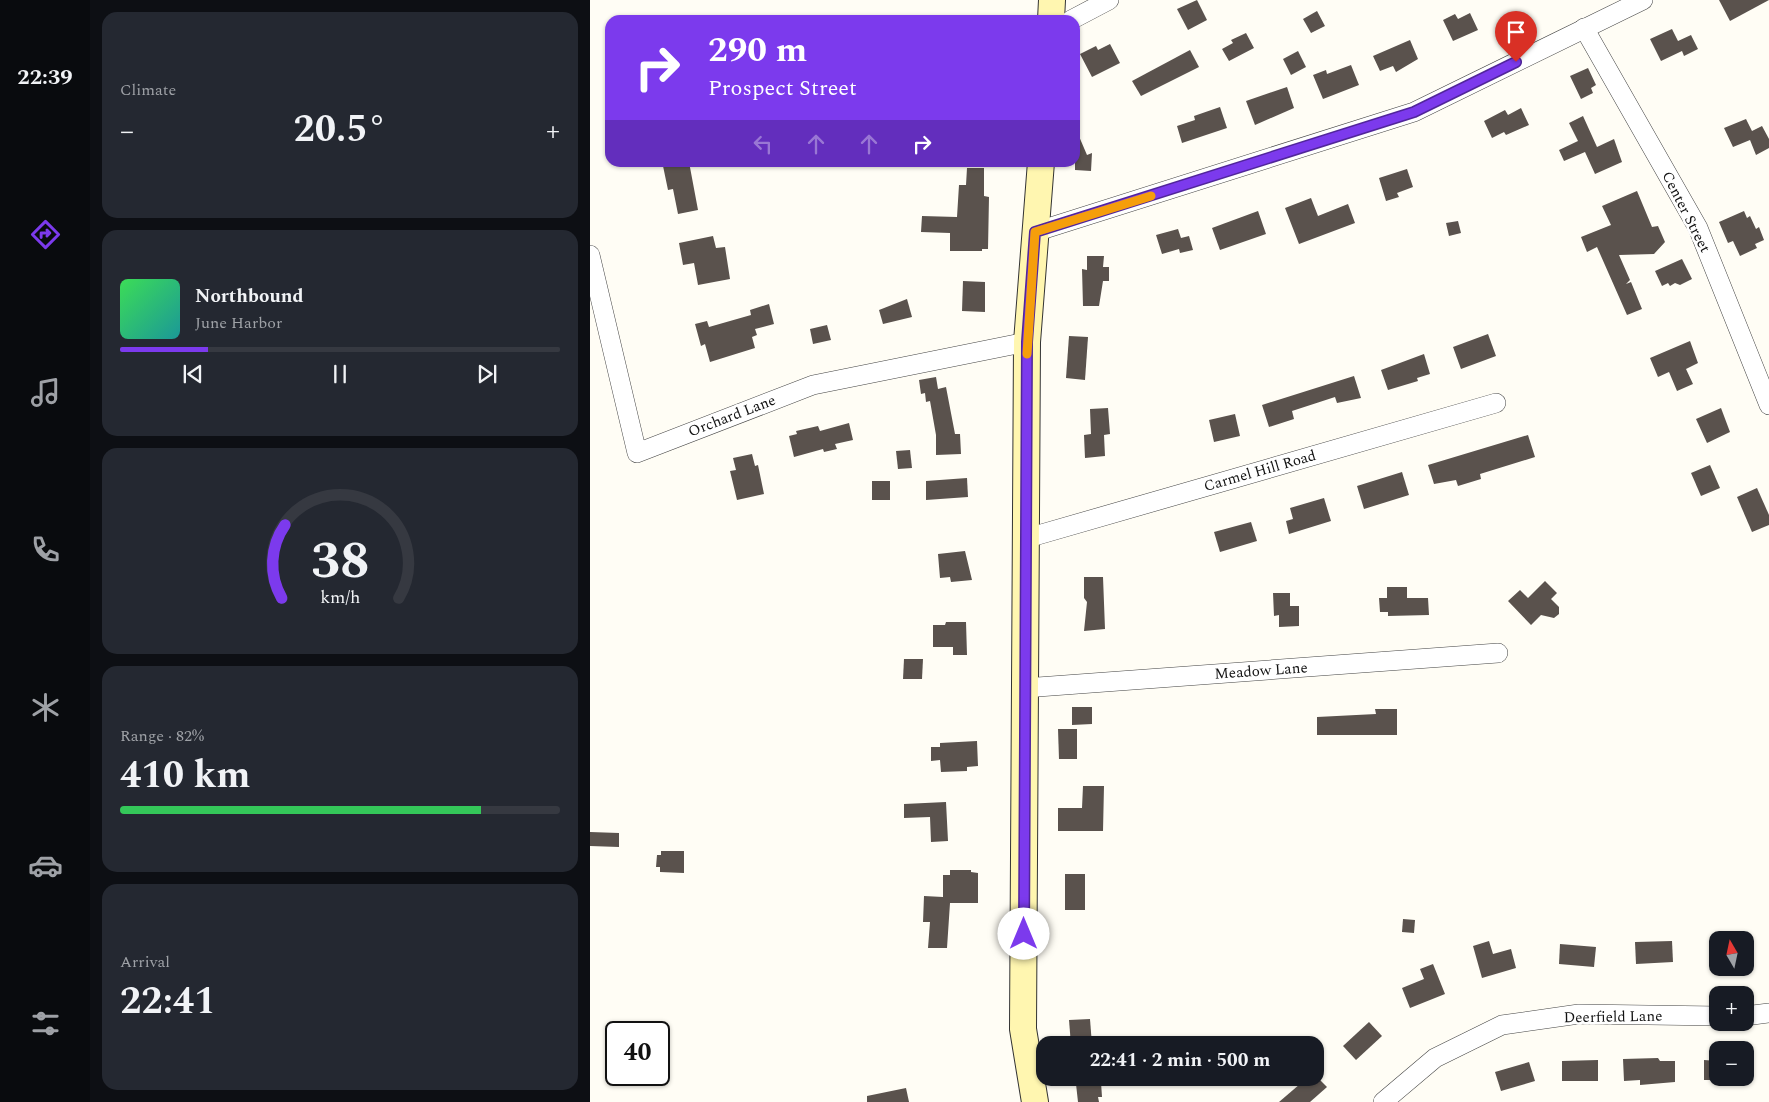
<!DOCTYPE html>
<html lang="en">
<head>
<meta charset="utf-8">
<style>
  body { margin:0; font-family:Spectral,serif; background:#242831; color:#f1f3f6; height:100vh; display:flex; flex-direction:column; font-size:19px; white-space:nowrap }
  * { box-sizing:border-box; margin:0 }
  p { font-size:16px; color:#9ea1a6 }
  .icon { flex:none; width:28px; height:28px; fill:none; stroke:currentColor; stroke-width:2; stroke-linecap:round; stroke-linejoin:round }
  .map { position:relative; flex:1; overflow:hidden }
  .side { display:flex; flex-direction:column; gap:12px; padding:12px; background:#0d0f14; width:500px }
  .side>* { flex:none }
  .hud { position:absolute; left:15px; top:15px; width:475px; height:152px; border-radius:15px; box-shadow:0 1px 4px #0004; background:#7c3aed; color:#fff; overflow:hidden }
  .needle { width:32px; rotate:351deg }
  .fabs { position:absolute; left:1119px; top:931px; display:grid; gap:10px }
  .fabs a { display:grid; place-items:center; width:45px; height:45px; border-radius:10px; background:#171b24; box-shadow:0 1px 4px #0004; font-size:25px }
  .speed { position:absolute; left:15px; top:1021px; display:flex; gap:10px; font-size:25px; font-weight:700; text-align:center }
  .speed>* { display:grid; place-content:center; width:65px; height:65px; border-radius:50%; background:#171b24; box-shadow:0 1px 4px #0004; line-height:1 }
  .speed .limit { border:2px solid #111; border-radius:8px; background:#fff; color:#111 }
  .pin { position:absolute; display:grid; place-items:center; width:42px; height:42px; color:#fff; margin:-51px -21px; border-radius:50% 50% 50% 0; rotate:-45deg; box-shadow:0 0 5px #0007 }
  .pin .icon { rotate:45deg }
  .me { position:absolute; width:55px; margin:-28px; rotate:0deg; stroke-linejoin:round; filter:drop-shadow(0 0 4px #0008) }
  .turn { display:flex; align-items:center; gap:18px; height:105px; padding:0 20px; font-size:22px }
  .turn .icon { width:65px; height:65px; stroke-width:2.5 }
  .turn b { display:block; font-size:35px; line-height:42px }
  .lanes { display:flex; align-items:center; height:48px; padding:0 20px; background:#0003; justify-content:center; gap:25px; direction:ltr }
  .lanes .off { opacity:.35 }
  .big { font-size:38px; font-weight:700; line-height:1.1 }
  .side .widget { flex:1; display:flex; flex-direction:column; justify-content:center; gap:8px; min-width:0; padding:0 18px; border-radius:15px; background:#242831 }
  .side .dial { align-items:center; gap:0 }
  .dial svg { height:130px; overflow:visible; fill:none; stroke:#363941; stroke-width:7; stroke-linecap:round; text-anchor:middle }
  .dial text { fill:#f1f3f6; stroke:none }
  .song { display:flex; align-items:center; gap:15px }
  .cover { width:60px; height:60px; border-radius:8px; background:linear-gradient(135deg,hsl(130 70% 55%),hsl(180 70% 35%)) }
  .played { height:5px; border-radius:2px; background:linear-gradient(90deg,#7c3aed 20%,#363941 20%) }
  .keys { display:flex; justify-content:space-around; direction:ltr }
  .heat { display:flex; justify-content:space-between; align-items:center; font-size:28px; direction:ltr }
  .charge { height:8px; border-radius:4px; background:linear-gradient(90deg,#34c759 82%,#363941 0) }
  .trip { position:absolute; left:446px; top:1036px; width:288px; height:50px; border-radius:15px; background:#171b24; box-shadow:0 1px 4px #0004; font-weight:700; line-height:50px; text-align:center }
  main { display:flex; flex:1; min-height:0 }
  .tab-bar { display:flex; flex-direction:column; width:90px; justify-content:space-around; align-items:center; background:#090b0e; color:#9ea1a6 }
  .tab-bar .icon { width:35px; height:35px }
  .tab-bar .selected { color:#7c3aed }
  .tab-bar b { font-size:22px; color:#f1f3f6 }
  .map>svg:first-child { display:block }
  .building { fill:#5a524d }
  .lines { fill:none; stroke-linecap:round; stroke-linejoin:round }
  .street-casing { stroke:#444; stroke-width:20 }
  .secondary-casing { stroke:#333; stroke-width:28 }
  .street { stroke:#fff; stroke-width:19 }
  .secondary { stroke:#fff6b0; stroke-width:26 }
  .route-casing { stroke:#51269a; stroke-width:12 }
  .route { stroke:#7c3aed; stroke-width:9 }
  .slow { stroke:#f59e0b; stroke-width:9 }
  .labels { text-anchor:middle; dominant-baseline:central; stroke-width:5; stroke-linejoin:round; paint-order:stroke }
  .street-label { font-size:15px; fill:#111; stroke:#fff }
</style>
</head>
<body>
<main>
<nav class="tab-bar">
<b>22:39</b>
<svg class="icon selected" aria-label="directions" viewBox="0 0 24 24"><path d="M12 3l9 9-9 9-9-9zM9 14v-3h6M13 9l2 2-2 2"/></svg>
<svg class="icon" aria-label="music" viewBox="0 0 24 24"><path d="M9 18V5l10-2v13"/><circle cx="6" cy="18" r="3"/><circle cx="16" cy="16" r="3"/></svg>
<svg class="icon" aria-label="phone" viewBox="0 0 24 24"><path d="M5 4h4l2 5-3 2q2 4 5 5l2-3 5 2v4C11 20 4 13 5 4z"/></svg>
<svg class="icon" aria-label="climate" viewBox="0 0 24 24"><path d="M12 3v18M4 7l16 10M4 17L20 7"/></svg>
<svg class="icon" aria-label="car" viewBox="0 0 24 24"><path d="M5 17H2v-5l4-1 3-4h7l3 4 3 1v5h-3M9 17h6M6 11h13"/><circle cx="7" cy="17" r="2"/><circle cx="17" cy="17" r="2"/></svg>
<svg class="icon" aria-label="filters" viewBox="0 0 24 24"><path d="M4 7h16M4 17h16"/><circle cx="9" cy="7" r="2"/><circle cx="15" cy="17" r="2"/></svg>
</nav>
<section class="side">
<div class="widget"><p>Climate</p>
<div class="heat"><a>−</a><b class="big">20.5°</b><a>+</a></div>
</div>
<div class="widget">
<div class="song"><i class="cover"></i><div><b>Northbound</b><p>June Harbor</p></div></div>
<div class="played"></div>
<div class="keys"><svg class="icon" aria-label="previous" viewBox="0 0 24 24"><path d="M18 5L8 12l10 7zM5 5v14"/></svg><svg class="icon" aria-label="pause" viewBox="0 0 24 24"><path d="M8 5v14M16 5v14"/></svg><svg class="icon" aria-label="next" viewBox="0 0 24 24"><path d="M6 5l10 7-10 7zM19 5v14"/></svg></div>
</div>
<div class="widget dial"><svg viewBox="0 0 100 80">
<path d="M14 69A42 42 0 1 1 86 69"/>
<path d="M14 69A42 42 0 0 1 16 24" stroke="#7c3aed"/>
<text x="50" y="56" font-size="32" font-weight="700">38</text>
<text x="50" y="72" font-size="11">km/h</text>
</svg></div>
<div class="widget"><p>Range · 82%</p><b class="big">410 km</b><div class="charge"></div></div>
<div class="widget"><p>Arrival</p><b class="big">22:41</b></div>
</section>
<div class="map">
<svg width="1179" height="1102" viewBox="0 0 1179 1102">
  <rect width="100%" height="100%" fill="#fffdf5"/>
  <g class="building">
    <path d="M607,0l10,20 -19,10 -11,-21z"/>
    <path d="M1129,0h50l-39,21z"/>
    <path d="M727,11l8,15 -14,7 -8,-14z"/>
    <path d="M880,13l8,17 -25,11 -10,-21 12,-6 3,5z"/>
    <path d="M1082,29l6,12 13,-6 7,14 -14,7 -2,-5 -21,10 -11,-22z"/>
    <path d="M656,33l8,15 -25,13 -7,-12 11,-6 -2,-3z"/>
    <path d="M820,40l8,19 -22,13 -3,-6 -13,5 -7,-15z"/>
    <path d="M520,44l10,19 -28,14 -12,-23 16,-8 2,4z"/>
    <path d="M600,50l9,17 -58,29 -9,-15z"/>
    <path d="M708,51l8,16 -15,8 -8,-16z"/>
    <path d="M761,65l8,20 -36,14 -10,-24 13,-5 1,4z"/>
    <path d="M998,68l8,17 -5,3 2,5 -12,6 -11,-23z"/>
    <path d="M697,87l7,21 -39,17 -9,-24z"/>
    <path d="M630,107l7,21 -45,15 -5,-17 18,-6 -1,-4z"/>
    <path d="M931,108l8,17 -23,10 -2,-3 -12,6 -8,-17 21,-11 3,5z"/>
    <path d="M993,116l14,31 17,-8 8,23 -27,12 -10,-22 -21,9 -5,-11 19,-9 -9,-18z"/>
    <path d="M1156,119l6,12 10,-5 7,13v9l-13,7 -6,-15 -17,7 -9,-19z"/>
    <path d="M485,127l12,28 5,-2 -1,18 -16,-1z"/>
    <path d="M99,162l9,48 -20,4 -5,-25 -5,1 -5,-24z"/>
    <path d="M377,168h17v28l5,1 -1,52h-6v2h-32v-18l-29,-1 1,-16 35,1 2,-32h7z"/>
    <path d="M817,169l6,18 -16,6 2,4 -13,4 -7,-23z"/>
    <path d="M1047,191l15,36 6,-1 7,16 -11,12 -35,1 11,25 -4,4 5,-2 11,27 -15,6 -30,-68 -10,5 -6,-15 30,-12 -9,-19z"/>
    <path d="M721,198l7,18 30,-12 7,19 -56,21 -14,-36z"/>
    <path d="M668,211l8,23 -46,16 -8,-22z"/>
    <path d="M1154,211l3,7 3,-2 6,13 3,-2 5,13 -9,4 2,4 -17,8 -7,-15 -5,2 -9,-21z"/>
    <path d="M868,221l3,12 -12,3 -3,-13z"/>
    <path d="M588,229l3,9 8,-2 4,14 -13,3 -1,-4 -17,5 -6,-19z"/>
    <path d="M123,236l3,12 9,-1 5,32 -32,6 -4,-22 -11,2 -4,-22z"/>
    <path d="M497,256h17l-1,11h6v14h-6l-4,25h-16l-1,-37 5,1z"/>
    <path d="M1092,259l10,20 -12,6 -5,-2 -5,3 -2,-3 -6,3 -7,-15z"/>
    <path d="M373,281l22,1v30l-23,-1z"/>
    <path d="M317,299l5,18 -29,7 -4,-14z"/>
    <path d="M179,304l5,20 -19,5 2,6 -5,2 3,11 -45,14 -5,-18 -4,2 -6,-22 12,-3 2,6 42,-12 -1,-5z"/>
    <path d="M237,325l4,15 -18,4 -3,-15z"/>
    <path d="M898,334l8,22 -35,13 -8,-22z"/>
    <path d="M479,336l19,1 -3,43 -19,-2z"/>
    <path d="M1100,341l8,22 -12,6 7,15 -16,7 -8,-19 -11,5 -8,-19z"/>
    <path d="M834,354l6,20 -13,4 1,3 -30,9 -7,-20z"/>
    <path d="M764,376l7,22 -24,5 -2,-6 -43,14 2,8 -25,8 -7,-22z"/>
    <path d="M346,377l2,12 8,-2 9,47h5l1,20 -25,1v-20l-6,-34 -4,1 -1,-9 -4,1 -2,-14z"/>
    <path d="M518,408l2,26 -6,1 1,21 -20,2 -1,-23 7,-1 -1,-25z"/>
    <path d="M1131,408l9,24 -23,11 -11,-24z"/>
    <path d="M645,414l5,22 -26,6 -5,-22z"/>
    <path d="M259,423l4,17 -18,4 2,5 -13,3 -1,-3 -29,8 -5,-21 8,-2 -1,-3 22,-5 2,5z"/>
    <path d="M938,435l7,22 -55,17 1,5 -23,7 -2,-6 -22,4 -6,-19z"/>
    <path d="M320,450l2,18 -14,1 -2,-18z"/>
    <path d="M162,454l3,12 3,-1 6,29 -27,6 -7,-29 6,-1 -3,-12z"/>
    <path d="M1120,465l10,23 -19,8 -10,-23z"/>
    <path d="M812,472l7,23 -45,14 -7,-23z"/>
    <path d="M377,478l1,19 -42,3v-19z"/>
    <rect x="282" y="481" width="18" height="19"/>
    <path d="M1167,488l12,27v10l-17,7 -15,-35z"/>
    <path d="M734,498l7,23 -42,13 -3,-13 7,-2 -3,-11z"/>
    <path d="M661,522l6,19 -37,11 -6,-20z"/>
    <path d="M375,551l7,29 -21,2 -1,-5 -10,1 -2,-24z"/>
    <path d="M494,577h19l2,52 -21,2 3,-29 -3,-4z"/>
    <path d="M955,581l12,12 -6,6 8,8v7l-5,4 -13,-3 -10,10 -23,-24 12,-11 8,8z"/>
    <path d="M797,587h20v11h21l1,17 -41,1v-4h-8l-1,-14h8z"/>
    <path d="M683,593h17v13h9v20l-20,1v-12l-5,1z"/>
    <path d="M356,622h20l1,33h-14v-8h-20v-22h12z"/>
    <path d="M314,659h19l-1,20h-19z"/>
    <path d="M482,707h20v17l-20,1z"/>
    <path d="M785,709h22v26h-80v-18l59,-3z"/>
    <path d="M468,729h19v30h-18z"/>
    <path d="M387,741l1,25 -11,1v4l-26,1 -1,-12 -9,1v-14h9v-4z"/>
    <path d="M493,786h21l-1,45h-45v-23h24z"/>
    <path d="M356,802l2,39 -17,1 -1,-25 -26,1v-14z"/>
    <path d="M0,832l29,1v14l-29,-1z"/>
    <path d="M71,851h23v22l-24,-1v-5h-4l1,-12h4z"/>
    <path d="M360,870h21v2l7,1v30h-28l-3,45h-19l2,-26h-7l1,-26 19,1v-22h7z"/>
    <rect x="475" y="874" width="20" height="36"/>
    <path d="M813,919l12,1 -1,13 -12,-1z"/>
    <path d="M899,941l4,13 18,-5 5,19 -34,10 -9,-32z"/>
    <path d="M1082,941l1,21 -37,2 -1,-22z"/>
    <path d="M970,944l36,3 -2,20 -35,-3z"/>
    <path d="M843,964l12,30 -35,14 -8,-20 22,-9 -4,-10z"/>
    <path d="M500,1019l2,26h-21l-2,-25z"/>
    <path d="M779,1022l13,14 -26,24 -13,-14z"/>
    <path d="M1068,1058l2,3h15v21l-35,3v-5l-16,1 -1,-22z"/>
    <path d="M1008,1060v21h-36v-20z"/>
    <path d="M1114,1060l14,1v19h-14z"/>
    <path d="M939,1062l6,19 -34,10 -6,-19z"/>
    <path d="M717,1078h11l9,9 -17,15h-31z"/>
    <path d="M511,1082l1,15h-4l1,5h-21l-2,-18z"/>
    <path d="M316,1088l3,14h-42v-6z"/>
  </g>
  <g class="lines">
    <defs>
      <g id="street">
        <path d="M481,20l38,-20"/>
        <path d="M994,28l114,200 71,177"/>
        <path d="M445,232l379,-120 229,-112"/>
        <path d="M0,255l47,198 176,-68 214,-43"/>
        <path d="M434,539l472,-136"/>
        <path d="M434,688l474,-35"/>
        <path d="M1155,1016l24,-3"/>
        <path d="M793,1102l52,-44 67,-33 77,-11 139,2"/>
      </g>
      <g id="secondary">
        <path d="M461,20l1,-20"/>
        <path d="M445,1102l-12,-73 4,-687 14,-180"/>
      </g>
    </defs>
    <use href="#street" class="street-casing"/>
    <use href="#secondary" class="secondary-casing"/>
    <use href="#street" class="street"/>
    <use href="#secondary" class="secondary"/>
  </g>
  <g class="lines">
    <defs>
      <path id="route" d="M434,934l3,-592 8,-110 379,-120 102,-50"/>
    </defs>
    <use href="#route" class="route-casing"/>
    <use href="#route" class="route"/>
    <path class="slow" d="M437,354l8,-122 116,-36"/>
  </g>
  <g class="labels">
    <g class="street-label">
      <text transform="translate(1096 212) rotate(63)">Center Street</text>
      <text transform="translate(142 416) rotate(-21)">Orchard Lane</text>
      <text transform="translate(670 471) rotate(-16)">Carmel Hill Road</text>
      <text transform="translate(671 671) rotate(-4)">Meadow Lane</text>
      <text transform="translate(1023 1017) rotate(-1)">Deerfield Lane</text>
    </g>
  </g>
</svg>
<div class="fabs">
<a><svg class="needle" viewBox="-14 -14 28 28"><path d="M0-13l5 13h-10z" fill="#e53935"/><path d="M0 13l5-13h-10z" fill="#9ea1a6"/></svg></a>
<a>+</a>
<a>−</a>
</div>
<div class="speed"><div class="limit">40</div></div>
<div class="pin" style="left:926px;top:62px;background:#d93025"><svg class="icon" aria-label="arrive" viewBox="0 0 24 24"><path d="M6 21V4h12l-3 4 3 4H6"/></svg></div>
<svg class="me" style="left:434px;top:934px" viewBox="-20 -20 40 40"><circle r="19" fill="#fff"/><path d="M0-13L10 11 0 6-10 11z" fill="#7c3aed"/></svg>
<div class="trip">22:41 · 2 min · 500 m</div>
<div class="hud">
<div class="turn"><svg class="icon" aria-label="right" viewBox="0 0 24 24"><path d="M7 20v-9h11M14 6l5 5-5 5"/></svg><div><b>290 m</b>Prospect Street</div></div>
<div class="lanes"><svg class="icon off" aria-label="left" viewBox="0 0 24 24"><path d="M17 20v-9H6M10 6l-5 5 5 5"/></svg><svg class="icon off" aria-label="ahead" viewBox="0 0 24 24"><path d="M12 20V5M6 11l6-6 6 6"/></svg><svg class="icon off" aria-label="ahead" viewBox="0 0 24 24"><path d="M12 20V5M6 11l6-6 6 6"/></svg><svg class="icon" aria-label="right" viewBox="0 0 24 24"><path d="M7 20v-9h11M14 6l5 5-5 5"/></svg></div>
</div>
</div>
</main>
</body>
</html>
